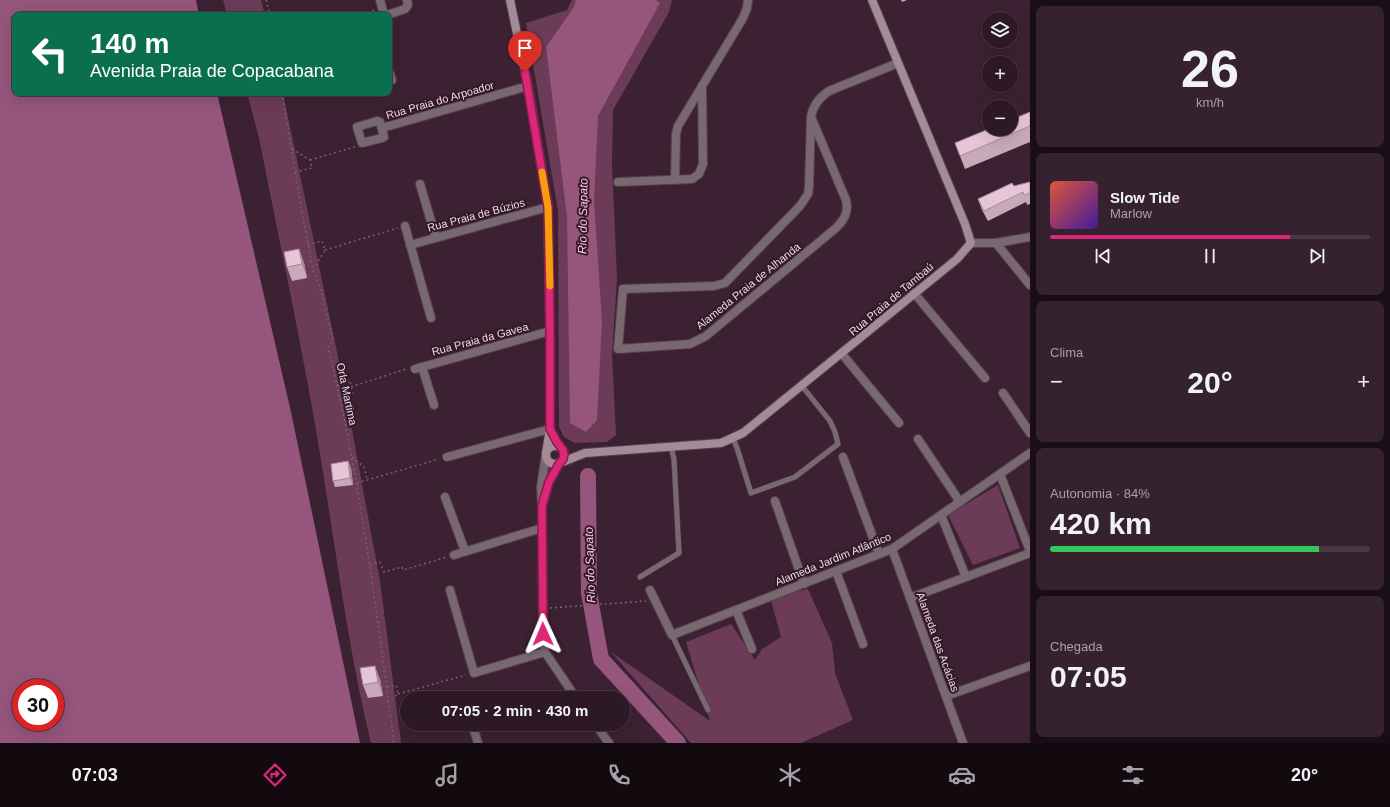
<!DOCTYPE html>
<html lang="pt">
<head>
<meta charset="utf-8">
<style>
  body { margin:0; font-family:Arial,sans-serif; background:#35222e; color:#f1f3f6; height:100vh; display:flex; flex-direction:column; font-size:15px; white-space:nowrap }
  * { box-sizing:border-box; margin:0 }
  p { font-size:13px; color:#a7a0a7 }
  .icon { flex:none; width:22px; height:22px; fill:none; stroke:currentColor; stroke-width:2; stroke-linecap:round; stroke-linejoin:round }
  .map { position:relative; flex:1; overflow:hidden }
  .panel { display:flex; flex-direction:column; gap:6px; padding:6px; background:#190e15; width:360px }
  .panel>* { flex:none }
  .banner { position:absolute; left:12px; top:12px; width:380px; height:84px; border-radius:8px; box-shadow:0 4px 16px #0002,0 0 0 1px #483843; background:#0b6e4f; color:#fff; overflow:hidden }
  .controls { position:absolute; left:982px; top:12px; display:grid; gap:8px }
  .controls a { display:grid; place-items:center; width:36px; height:36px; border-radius:50%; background:#2d1926; box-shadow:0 4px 16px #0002,0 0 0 1px #483843; font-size:20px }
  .speed { position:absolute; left:12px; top:679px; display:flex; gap:8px; font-size:20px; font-weight:700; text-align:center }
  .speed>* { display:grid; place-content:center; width:52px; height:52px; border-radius:50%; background:#2d1926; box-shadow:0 4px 16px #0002,0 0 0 1px #483843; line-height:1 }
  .speed .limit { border:6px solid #d22; background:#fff; color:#111 }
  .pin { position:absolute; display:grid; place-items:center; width:34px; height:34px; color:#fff; margin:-41px -17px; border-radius:50% 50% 50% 0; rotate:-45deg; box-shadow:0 0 4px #0007 }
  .pin .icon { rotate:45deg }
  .me { position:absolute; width:44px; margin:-22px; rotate:359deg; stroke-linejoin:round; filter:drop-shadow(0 0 3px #0008) }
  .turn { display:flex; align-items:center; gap:14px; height:84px; padding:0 12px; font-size:18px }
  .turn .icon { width:52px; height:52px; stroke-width:2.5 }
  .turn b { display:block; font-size:28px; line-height:34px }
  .big { font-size:30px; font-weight:700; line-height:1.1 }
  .panel .widget { flex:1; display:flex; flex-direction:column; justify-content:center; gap:6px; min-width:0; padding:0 14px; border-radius:8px; background:#35222e }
  .panel .dial { align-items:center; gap:0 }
  .dial b { font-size:52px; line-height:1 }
  .song { display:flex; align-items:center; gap:12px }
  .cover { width:48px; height:48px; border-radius:6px; background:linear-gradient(135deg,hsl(10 70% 55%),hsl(260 70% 35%)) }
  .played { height:4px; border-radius:2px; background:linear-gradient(90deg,#db2777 75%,#483843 75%) }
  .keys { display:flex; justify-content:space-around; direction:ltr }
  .heat { display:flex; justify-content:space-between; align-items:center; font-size:22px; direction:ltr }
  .charge { height:6px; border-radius:3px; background:linear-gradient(90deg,#34c759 84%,#483843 0) }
  .trip { position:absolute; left:400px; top:691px; width:230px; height:40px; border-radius:20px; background:#2d1926; box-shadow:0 4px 16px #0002,0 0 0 1px #483843; font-weight:700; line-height:40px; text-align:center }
  .menu { display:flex; height:64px; justify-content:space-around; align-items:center; background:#120a0f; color:#a7a0a7 }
  .menu .icon { width:28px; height:28px }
  .menu .selected { color:#db2777 }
  .menu b { font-size:18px; color:#f1f3f6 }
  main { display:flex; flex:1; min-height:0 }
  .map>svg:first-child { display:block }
  .green { fill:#6b3b58 }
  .water { fill:#95557c; fill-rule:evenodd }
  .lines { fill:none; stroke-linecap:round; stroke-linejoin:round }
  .river { stroke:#95557c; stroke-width:16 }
  .lane-casing { stroke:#583f4e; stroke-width:6 }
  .street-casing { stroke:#583f4e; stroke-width:10 }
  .secondary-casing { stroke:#583f4e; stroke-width:10 }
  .path { stroke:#79606f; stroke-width:1.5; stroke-dasharray:2 3; stroke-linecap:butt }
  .lane { stroke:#786971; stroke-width:5 }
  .street { stroke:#786971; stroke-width:8 }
  .secondary { stroke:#a38c98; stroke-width:8 }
  .wall { fill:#c7a9ba }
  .shaded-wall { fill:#a28997 }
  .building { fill:#e7c4d8; stroke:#a28997 }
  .route-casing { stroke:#8e194d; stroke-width:10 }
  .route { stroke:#db2777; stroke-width:7 }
  .slow { stroke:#f59e0b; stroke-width:7 }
  .labels { text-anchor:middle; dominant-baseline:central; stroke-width:4; stroke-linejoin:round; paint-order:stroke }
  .street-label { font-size:11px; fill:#eddae4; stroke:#321828 }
  .water-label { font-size:12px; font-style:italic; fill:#fcc3e4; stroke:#321828 }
</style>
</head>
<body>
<main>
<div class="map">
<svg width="1030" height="743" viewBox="0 0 1030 743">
  <rect width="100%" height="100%" fill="#3c2132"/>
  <g class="green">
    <path d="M223,0h38l4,15h-38z"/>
    <path d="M572,0h100l-3,12 -56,98 -1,53 5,116 -5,76 4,80 -9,7 -32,1 -11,-6 -5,-10 -1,-216 -32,-188 41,-13z"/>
    <path d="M247,93h36l60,288 37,200 21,162h-30c-25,-103 -37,-209 -55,-313 -17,-98 -38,-195 -57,-292z"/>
    <path d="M998,485l22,63 -47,17 -25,-50z"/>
    <path d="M808,589l24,54 3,30 18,47 -52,23h-110l-80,-91 99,69 -24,-79 45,-18 24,36 7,-11 19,-12 -11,-40z"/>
  </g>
  <g class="water">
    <path d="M0,0h196l3,15h-184v78h202l74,319 69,331h-360zM21,688h34v34h-34z"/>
    <path d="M576,0h80l4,3 -62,113 -4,84 8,121 -5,99 -11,12 -16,-9 -3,-206 -21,-170 28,-40z"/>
  </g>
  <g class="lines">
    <path class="river" d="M588,476l1,117 12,66 77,84"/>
    <defs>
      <g id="lane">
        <path d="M733,438l4,10 14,45 44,-16 43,-33 -3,-12 -5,-11 -28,-35"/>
        <path d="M640,577l39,-24 -5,-94 -3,-12"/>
        <path d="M672,635l36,75"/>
      </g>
      <g id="street">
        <path d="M380,0l4,15"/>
        <path d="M387,15l18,-6 3,-4 -1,-5"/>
        <path d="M389,71l3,9"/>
        <path d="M811,117l35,83c3,12 -2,20 -10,28l-130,108 -16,8 -72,5 5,-60 91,-3 11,-3 75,-77 8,-12 1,-7 2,-70c2,-12 9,-20 18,-26l69,-28"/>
        <path d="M377,121l3,1 4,15 -2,1 -20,5 -5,-16z"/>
        <path d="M382,128l146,-42"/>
        <path d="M675,180l1,-46 2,-8 65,-108 4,-10 1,-8"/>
        <path d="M618,182l74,-3 7,-5 4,-10 -1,-78"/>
        <path d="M420,184l16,54"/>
        <path d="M405,226l26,92"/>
        <path d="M971,243h25l34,-6"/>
        <path d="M996,243l34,42"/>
        <path d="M410,245l138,-38"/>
        <path d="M914,293l71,85"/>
        <path d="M842,354l57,69"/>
        <path d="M422,367l12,38"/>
        <path d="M415,369l135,-38"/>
        <path d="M1003,393l27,40"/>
        <path d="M918,439l42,63"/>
        <path d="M546,454l-5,33 1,19 1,128 2,18 31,46"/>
        <path d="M447,457l103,-28"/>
        <path d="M843,457l36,97"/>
        <path d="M1000,474l30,77"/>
        <path d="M445,497l20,54"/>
        <path d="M544,499l5,-18 10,-18"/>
        <path d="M775,501l29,83"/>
        <path d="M941,515l25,62"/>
        <path d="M892,549l71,194"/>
        <path d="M454,555l88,-27"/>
        <path d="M836,571l27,73"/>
        <path d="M450,590l24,83 71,-21"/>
        <path d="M650,590l22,45 220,-86 138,-96"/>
        <path d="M910,598l120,-45"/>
        <path d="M736,610l16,39"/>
        <path d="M946,696l84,-30"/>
        <path d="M472,724l6,19"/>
        <path d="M595,724l14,19"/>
      </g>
      <g id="secondary">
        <path d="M510,0l18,86 20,121 2,124v98l-4,24"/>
        <circle cx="555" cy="455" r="9"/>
        <path d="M560,463l25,-10 136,-10 22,-10 214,-174 14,-16 -6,-19 -93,-224"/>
      </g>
    </defs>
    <use href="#lane" class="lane-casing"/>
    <use href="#street" class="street-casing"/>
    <use href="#secondary" class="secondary-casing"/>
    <g class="path">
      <path d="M266,0l4,15"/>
      <path d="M358,15l17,-5"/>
      <path d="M282,93l19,114 12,63 8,21 12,49 -5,7c32,130 48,263 66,396"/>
      <path d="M292,149l18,11 2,8 -17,4"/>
      <path d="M310,160l45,-13"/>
      <path d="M308,245l14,-4 3,9 -11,19"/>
      <path d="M325,250l73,-22"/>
      <path d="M337,385l13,-4 3,14 -13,4"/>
      <path d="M351,387l55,-18"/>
      <path d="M352,457l12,10 3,12"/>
      <path d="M357,483l82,-24"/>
      <path d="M370,565l10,-3 4,10 18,-5 1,3 44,-13"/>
      <path d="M550,608l96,-7"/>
      <path d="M387,687l9,-2 2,9 -10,8"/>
      <path d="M398,694l68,-19"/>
    </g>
    <use href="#lane" class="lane"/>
    <use href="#street" class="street"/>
    <use href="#secondary" class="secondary"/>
  </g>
  <g class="wall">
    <path d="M901,0h6l-5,2z"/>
    <path d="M1030,112v30l-65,27 -10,-26z"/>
    <path d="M1030,182v22l-3,1 -1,-3 -38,19 -6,-11 -4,-11 36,-13z"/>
    <path d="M299,249l5,14 3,15 -15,3 -5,-14z"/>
    <path d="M348,461l3,7 2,17 -18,2 -2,-6z"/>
    <path d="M380,679l3,17 -15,2 -5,-13z"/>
  </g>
  <g class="shaded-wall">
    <path d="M299,249l5,14 3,15 -5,-14z"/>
    <path d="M348,461l3,7 2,17 -3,-7z"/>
    <path d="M375,666l5,13 3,17 -5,-14z"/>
  </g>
  <g class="building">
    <path d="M1030,112v14l-70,30 -5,-13 34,-14h22v-9z"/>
    <path d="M1030,182v11l-6,2 -1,-3 -39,19 -6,-12 34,-16 2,3z"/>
    <path d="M299,249l3,15 -15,3 -3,-15z"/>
    <path d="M348,461l2,17 -17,3 -2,-17z"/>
    <path d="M375,666l3,16 -15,3 -3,-17z"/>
  </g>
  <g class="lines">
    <defs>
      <path id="route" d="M525,72l23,135 2,124v98l7,13 6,8 1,4 -1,5 -4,5 -10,18 -7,24 1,128"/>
    </defs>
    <use href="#route" class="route-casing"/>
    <use href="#route" class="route"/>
    <path class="slow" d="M542,172l6,35 2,79"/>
  </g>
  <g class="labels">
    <g class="street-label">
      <text transform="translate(440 100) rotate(-16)">Rua Praia do Arpoador</text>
      <text transform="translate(476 215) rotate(-15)">Rua Praia de Búzios</text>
      <text transform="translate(748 286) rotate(-39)">Alameda Praia de Alhanda</text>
      <text transform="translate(891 299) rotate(-40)">Rua Praia de Tambaú</text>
      <text transform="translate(480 339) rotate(-15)">Rua Praia da Gavea</text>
      <text transform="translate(347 394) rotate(78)">Orla Martima</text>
      <text transform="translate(833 559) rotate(-22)">Alameda Jardim Atlântico</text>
      <text transform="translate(938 642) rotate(70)">Alameda das Acácias</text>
    </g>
    <g class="water-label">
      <text transform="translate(583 216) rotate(-89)">Rio do Sapato</text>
      <text transform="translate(590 565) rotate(-92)">Rio do Sapato</text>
    </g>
  </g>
</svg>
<div class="controls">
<a><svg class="icon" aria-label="layers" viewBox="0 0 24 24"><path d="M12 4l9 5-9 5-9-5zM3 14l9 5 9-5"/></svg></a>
<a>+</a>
<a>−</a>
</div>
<div class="speed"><div class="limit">30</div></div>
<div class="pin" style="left:525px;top:72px;background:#d93025"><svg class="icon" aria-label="arrive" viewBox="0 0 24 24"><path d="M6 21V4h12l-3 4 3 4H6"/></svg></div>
<svg class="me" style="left:543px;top:634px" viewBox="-20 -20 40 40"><path d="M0-17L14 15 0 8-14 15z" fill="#db2777" stroke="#fff" stroke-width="4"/></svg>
<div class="trip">07:05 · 2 min · 430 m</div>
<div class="banner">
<div class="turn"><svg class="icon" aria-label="left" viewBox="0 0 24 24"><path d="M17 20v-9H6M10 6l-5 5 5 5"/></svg><div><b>140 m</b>Avenida Praia de Copacabana</div></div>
</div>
</div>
<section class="panel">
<div class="widget dial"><b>26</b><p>km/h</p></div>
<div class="widget">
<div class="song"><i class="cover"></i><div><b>Slow Tide</b><p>Marlow</p></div></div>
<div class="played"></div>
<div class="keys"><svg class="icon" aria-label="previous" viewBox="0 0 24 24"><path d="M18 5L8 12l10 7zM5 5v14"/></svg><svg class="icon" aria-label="pause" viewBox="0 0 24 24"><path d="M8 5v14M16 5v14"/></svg><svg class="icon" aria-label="next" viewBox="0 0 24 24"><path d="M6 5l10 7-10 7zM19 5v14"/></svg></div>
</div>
<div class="widget"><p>Clima</p>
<div class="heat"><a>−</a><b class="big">20°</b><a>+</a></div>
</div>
<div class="widget"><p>Autonomia · 84%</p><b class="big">420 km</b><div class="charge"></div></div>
<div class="widget"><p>Chegada</p><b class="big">07:05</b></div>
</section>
</main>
<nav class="menu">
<b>07:03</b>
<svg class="icon selected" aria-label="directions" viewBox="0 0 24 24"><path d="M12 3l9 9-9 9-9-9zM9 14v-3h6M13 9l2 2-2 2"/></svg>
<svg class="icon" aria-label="music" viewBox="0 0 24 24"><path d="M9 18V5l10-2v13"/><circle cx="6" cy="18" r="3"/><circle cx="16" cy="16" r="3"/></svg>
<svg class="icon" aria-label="phone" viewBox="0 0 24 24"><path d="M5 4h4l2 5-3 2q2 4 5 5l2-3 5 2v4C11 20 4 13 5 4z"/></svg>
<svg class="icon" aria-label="climate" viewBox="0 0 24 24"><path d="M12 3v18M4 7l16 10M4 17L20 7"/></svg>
<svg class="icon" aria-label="car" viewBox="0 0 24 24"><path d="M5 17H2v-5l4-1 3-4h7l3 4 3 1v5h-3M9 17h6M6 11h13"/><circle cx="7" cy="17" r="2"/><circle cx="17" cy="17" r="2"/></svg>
<svg class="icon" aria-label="filters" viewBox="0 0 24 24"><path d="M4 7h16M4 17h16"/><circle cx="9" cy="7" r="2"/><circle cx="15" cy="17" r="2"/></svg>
<b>20°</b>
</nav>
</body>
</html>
